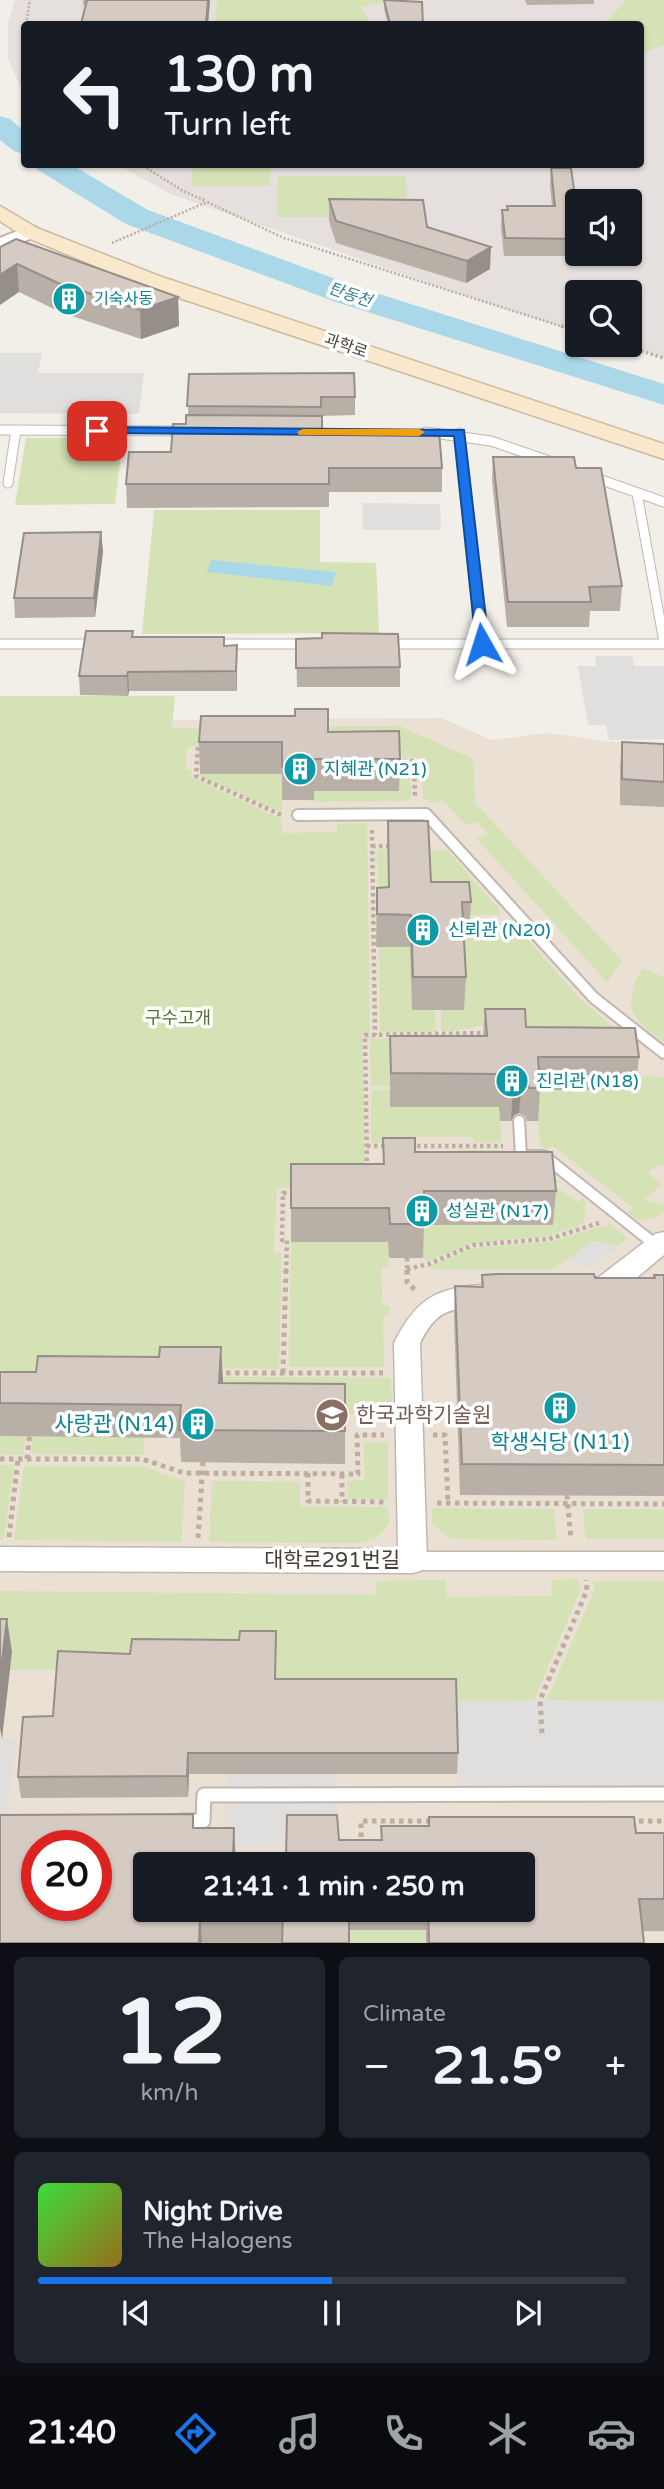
<!DOCTYPE html>
<html lang="en">
<head>
<meta charset="utf-8">
<style>
  body { margin:0; font-family:"Varela Round","Noto Sans KR",sans-serif; background:#20242c; color:#f1f3f6; height:100vh; display:flex; flex-direction:column; font-size:26px; white-space:nowrap }
  * { box-sizing:border-box; margin:0 }
  p { font-size:23px; color:#9ea1a6 }
  .icon { flex:none; width:38px; height:38px; fill:none; stroke:currentColor; stroke-width:2; stroke-linecap:round; stroke-linejoin:round }
  .map { position:relative; height:1943px; overflow:hidden }
  .drawer { display:flex; flex-direction:column; gap:14px; padding:14px; background:#0d0f14; flex:1 }
  .drawer>* { flex:none }
  .hud { position:absolute; left:21px; top:21px; width:623px; height:147px; border-radius:7px; box-shadow:0 2px 5px #0004; background:#171b24; color:#f1f3f6; overflow:hidden }
  .fabs { position:absolute; left:565px; top:189px; display:grid; gap:14px }
  .fabs a { display:grid; place-items:center; width:77px; height:77px; border-radius:7px; background:#171b24; box-shadow:0 2px 5px #0004; font-size:35px }
  .speed { position:absolute; left:21px; top:1830px; display:flex; gap:14px; font-size:35px; font-weight:700; text-align:center }
  .speed>* { display:grid; place-content:center; width:91px; height:91px; border-radius:50%; background:#171b24; box-shadow:0 2px 5px #0004; line-height:1 }
  .speed .limit { border:10px solid #d22; background:#fff; color:#111 }
  .pin { position:absolute; display:grid; place-items:center; width:60px; height:60px; color:#fff; margin:-30px; border-radius:14px; box-shadow:0 4px 10px #0006 }
  .me { position:absolute; width:77px; margin:-38px; rotate:354deg; stroke-linejoin:round; filter:drop-shadow(0 0 5px #0008) }
  .turn { display:flex; align-items:center; gap:24px; height:147px; padding:0 28px; font-size:32px }
  .turn .icon { width:91px; height:91px; stroke-width:2.5 }
  .turn b { display:block; font-size:49px; line-height:60px }
  .big { font-size:52px; font-weight:700; line-height:1.1 }
  .drawer .widget { flex:1; display:flex; flex-direction:column; justify-content:center; gap:10px; min-width:0; padding:0 24px; border-radius:10px; background:#20242c }
  .drawer .dial { align-items:center; gap:0 }
  .dial b { font-size:91px; line-height:1 }
  .song { display:flex; align-items:center; gap:21px }
  .cover { width:84px; height:84px; border-radius:10px; background:linear-gradient(135deg,hsl(120 70% 55%),hsl(40 70% 35%)) }
  .played { height:7px; border-radius:4px; background:linear-gradient(90deg,#1a73e8 50%,#363941 50%) }
  .keys { display:flex; justify-content:space-around; direction:ltr }
  .heat { display:flex; justify-content:space-between; align-items:center; font-size:38px; direction:ltr }
  .drawer .tiles { flex:1; display:grid; gap:14px; grid-template-columns:1fr 1fr }
  .widget:last-child { grid-column:span 2 }
  .trip { position:absolute; left:133px; top:1852px; width:402px; height:70px; border-radius:7px; background:#171b24; box-shadow:0 2px 5px #0004; font-weight:700; line-height:70px; text-align:center }
  .dock { display:flex; height:112px; justify-content:space-around; align-items:center; background:#090b0e; color:#9ea1a6 }
  .dock .icon { width:49px; height:49px }
  .dock .current { color:#1a73e8 }
  .dock b { font-size:32px; color:#f1f3f6 }
  .map>svg:first-child { display:block }
  .industrial { fill:#e5e0dd; fill-rule:evenodd }
  .education { fill:#eae1d4; fill-rule:evenodd }
  .green { fill:#d4e2b5 }
  .parking { fill:#e1dfdd }
  .water { fill:#abd8e9 }
  .lines { fill:none; stroke-linecap:round; stroke-linejoin:round }
  .river { fill:#abd8e9; fill-rule:evenodd }
  .service-far2-casing { stroke:#c0b7af; stroke-width:11 }
  .service-far1-casing { stroke:#c0b7af; stroke-width:14 }
  .service-casing { stroke:#c0b7af; stroke-width:17 }
  .pedestrian-casing { stroke:#c0b7af; stroke-width:3 }
  .minor-casing { stroke:#c0b7af; stroke-width:3 }
  .tertiary-casing { stroke:#c0b7af; stroke-width:4 }
  .secondary-casing { stroke:#cdba9c; stroke-width:3 }
  .path-far3 { stroke:#bdae9f; stroke-width:2.5; stroke-dasharray:2 2; stroke-linecap:butt }
  .path-far2 { stroke:#bdae9f; stroke-width:3.5; stroke-dasharray:2.5 2.5; stroke-linecap:butt }
  .path-far1 { stroke:#bdae9f; stroke-width:4.5; stroke-dasharray:3.5 3.5; stroke-linecap:butt }
  .path { stroke:#bdae9f; stroke-width:5; stroke-dasharray:4.5 4.5; stroke-linecap:butt }
  .service-far2 { stroke:#fff; stroke-width:9 }
  .service-far1 { stroke:#fff; stroke-width:10 }
  .service { stroke:#fff; stroke-width:13 }
  .pedestrian { fill:#fff; fill-rule:evenodd }
  .minor { fill:#fff; fill-rule:evenodd }
  .tertiary { fill:#fff; fill-rule:evenodd }
  .secondary { fill:#f9e8cc; fill-rule:evenodd }
  .wall { fill:#b8afa7; fill-rule:evenodd }
  .shaded-wall { fill:#968e88 }
  .building { fill:#d6cbc2; stroke:#968e88; stroke-width:2; fill-rule:evenodd }
  .route { fill:#1a73e8; stroke:#114b97; stroke-width:2 }
  .slow { fill:#f59e0b }
  .labels { text-anchor:middle; dominant-baseline:central; stroke-width:7; stroke-linejoin:round; paint-order:stroke }
  .far-water-label { font-size:16px; font-style:italic; fill:#387c97; stroke:#fff }
  .far-culture-label { font-size:16px; fill:#0d838f; stroke:#fff; text-anchor:start }
  .far-street-label { font-size:16px; fill:#453e38; stroke:#fff }
  .culture-label { font-size:18px; fill:#0d838f; stroke:#fff; text-anchor:start }
  .park-label { font-size:18px; fill:#527131; stroke:#fff }
  .near-education-label { font-size:21px; fill:#785e54; stroke:#fff; text-anchor:start }
  .near-culture-label { font-size:21px; fill:#0d838f; stroke:#fff; text-anchor:end }
  .near-street-label { font-size:21px; fill:#453e38; stroke:#fff }
</style>
</head>
<body>
<div class="map">
<svg width="664" height="1943" viewBox="0 0 664 1943">
  <rect width="100%" height="100%" fill="#f2eee8"/>
  <g class="industrial">
    <path d="M15,0h202l-2,24h-191v71l-16,-37v-35z"/>
    <path d="M398,0h228l-19,19 2,5h-238l-10,-17z"/>
    <path d="M664,45v312l-41,-12h7v-53h-52l-1,39 -84,-26 -323,-111 -51,-29 521,-1 1,-110zM578,201h52v53h-52z"/>
  </g>
  <path class="education" d="M441,718l51,22 56,-7 57,8 59,5v1197h-664v-959l125,-253 51,-11zM37,1846h59v60h-59zM145,1864h378v45h-378z"/>
  <g class="green">
    <path d="M217,0h181l-37,7 10,17h-156z"/>
    <path d="M626,0h38v45l-23,9 -1,-30h-31l-2,-4z"/>
    <path d="M193,167h78l-1,19h-79z"/>
    <path d="M278,176h128l2,41h-131z"/>
    <path d="M26,438h97l-8,66 -100,1z"/>
    <path d="M154,510h166v52l56,1 3,70 -237,1z"/>
    <path d="M0,696h175l-3,32 228,-2 73,33 3,45 146,157 -15,21 -131,-144 12,-4 -11,-12 -11,3 -24,-25 -10,3 -9,-5 -2,-40c-25,-1 -52,1 -77,-1 -45,-5 -112,-23 -157,-9l-2,21 7,1 -1,7 90,42 1,14 55,-1v-8l30,-1 3,209 -8,1 3,155h-88l-3,64 8,1 -3,116 -244,-3 -5,31h-30z"/>
    <path d="M399,763h11l1,35 -4,3 -93,1v-11h85z"/>
    <path d="M200,774h83l-1,39 -82,-37z"/>
    <path d="M377,850h70l52,59 1,6h-70l-51,6z"/>
    <path d="M460,935l65,1 53,61 36,31 -138,-2 -21,5h-14v-21h23z"/>
    <path d="M379,947h31l2,63h23l1,22h-56z"/>
    <path d="M642,968l22,9v65c-33,-25 -43,-33 -22,-74z"/>
    <path d="M370,1038h104l-84,32v16h-19z"/>
    <path d="M633,1076l31,1v90l-6,-3 -11,9 15,11 -18,16 20,5v7c-12,8 -25,12 -36,0l5,-4 -80,-62 -7,3 -6,-5 -5,-54h99z"/>
    <path d="M371,1090h19l1,17h108l3,35h-29v-5h-88l-1,6h-13z"/>
    <path d="M459,1150h43l1,14h35l21,17 -5,4 23,17 6,-3 3,4 -3,21 -35,12 -75,7 -46,18 -4,-3 -1,-33h131l-93,-40z"/>
    <path d="M610,1224l18,14 -10,9 -24,-6 -43,29 -119,-1 -2,-3 44,-18 75,-6z"/>
    <path d="M291,1242h97l1,25 -8,1 1,37 8,1v9l-7,1 1,51h-95z"/>
    <path d="M43,1375l348,3 1,35 -171,3 1,-36z"/>
    <path d="M0,1436h26l-3,19 -23,-1z"/>
    <path d="M33,1437h112l-2,18 -112,-1z"/>
    <path d="M364,1442h24v57h-40l-1,-18 17,-1z"/>
    <path d="M0,1465h14l-10,75h-4z"/>
    <path d="M24,1466h116l45,15 -4,61 -167,-2z"/>
    <path d="M212,1481l88,1v24l88,1 1,16 -13,15 -15,5 -152,-1z"/>
    <path d="M432,1508l122,1 3,31 -106,-1 -19,-16z"/>
    <path d="M583,1509h81v30h-78z"/>
    <path d="M579,1579l1,12 -46,109 -79,1 -322,-31h-123l2,-18h-12v-61l376,4 1,-14 68,-1 2,17 105,-1 -1,-16z"/>
    <path d="M593,1581h71v119h-117l47,-109z"/>
    <path d="M348,1909l78,21v13h-77z"/>
  </g>
  <g class="parking">
    <path d="M0,353h42l-4,20h106l-5,41 -139,-1z"/>
    <path d="M362,503l78,1 1,26h-78z"/>
    <path d="M595,656h37l2,10h30v73l-55,1 -3,-15h-18l-10,-59h18z"/>
    <path d="M594,1241l24,6 -27,21 -25,-7z"/>
    <path d="M664,1700v85l-206,1 -3,-85z"/>
    <path d="M0,1739h16l-11,101h-5z"/>
    <path d="M227,1774h110v73l-113,1z"/>
  </g>
  <path class="water" d="M211,560l125,12 -4,14 -125,-14z"/>
  <g class="lines">
    <g class="river">
      <path d="M0,116l10,3 14,12v23l-10,-3 -14,-11z"/>
      <path d="M34,164h36l78,46 212,78 304,96v21l-328,-103 -210,-78 -88,-54z"/>
    </g>
    <defs>
      <g id="service-far2">
        <path d="M0,430l186,1"/>
        <path d="M426,432l65,9 61,21"/>
        <path d="M460,433l22,211"/>
        <path d="M590,476l74,26"/>
        <path d="M8,483l8,-53"/>
        <path d="M637,493l27,149"/>
        <path d="M0,644h95"/>
        <path d="M213,644h96"/>
        <path d="M384,644h280"/>
      </g>
      <g id="service-far1">
        <path d="M298,815l128,-1 168,184 70,55"/>
        <path d="M519,1121l2,35h23l113,90"/>
      </g>
      <path id="service" d="M181,1821h22l1,-26 460,-1"/>
      <path id="pedestrian" d="M413,1552h251v18h-251l-8,-2 -3,-7 3,-7z"/>
      <g id="minor">
        <path d="M664,1232v23c-23,18 -54,52 -86,42l-4,-7 4,-7 21,-6 56,-43z"/>
        <path d="M483,1285l9,3 4,7 -4,7c-36,11 -51,-1 -72,41l7,218 -4,9 -10,3 -413,-2v-24l398,2 -4,-206c21,-42 41,-56 89,-58z"/>
      </g>
      <path id="tertiary" d="M30,226l7,2 2,4 -2,4 -37,15v-13z"/>
      <path id="secondary" d="M0,206l37,22 122,48 505,168v15l-521,-173 -120,-50 -23,-15z"/>
    </defs>
    <use href="#service-far2" class="service-far2-casing"/>
    <use href="#service-far1" class="service-far1-casing"/>
    <use href="#service" class="service-casing"/>
    <use href="#pedestrian" class="pedestrian-casing"/>
    <use href="#minor" class="minor-casing"/>
    <use href="#tertiary" class="tertiary-casing"/>
    <use href="#secondary" class="secondary-casing"/>
    <g class="path-far3">
      <path d="M26,24l4,-24"/>
      <path d="M140,164l43,27 23,10"/>
      <path d="M112,243l95,-41 77,36 283,90"/>
    </g>
    <g class="path-far2">
      <path d="M561,326l17,5"/>
      <path d="M622,345l42,13"/>
    </g>
    <g class="path-far1">
      <path d="M205,747h-7l-2,29 85,39"/>
      <path d="M396,761h18l1,36"/>
      <path d="M372,830l3,205"/>
      <path d="M372,846h20"/>
      <path d="M469,926h34"/>
      <path d="M367,1146h20"/>
      <path d="M410,1146h93"/>
      <path d="M367,1168l-2,-133 124,-2"/>
      <path d="M407,1258v14"/>
      <path d="M407,1269l22,-5 44,-19 76,-6 50,-16"/>
      <path d="M286,1272l1,-32h-5l1,-47h13"/>
    </g>
    <g class="path">
      <path d="M407,1270v12l10,10"/>
      <path d="M217,1373h166"/>
      <path d="M283,1373l3,-103"/>
      <path d="M433,1435h12l3,68"/>
      <path d="M0,1459h142l42,14 174,1 -1,-39h27"/>
      <path d="M27,1459l3,-27"/>
      <path d="M308,1473v28l79,1"/>
      <path d="M342,1474v28"/>
      <path d="M567,1495l4,44"/>
      <path d="M437,1503l227,1"/>
      <path d="M9,1537l9,-78"/>
      <path d="M198,1538l5,-76"/>
      <path d="M542,1733l-2,-33 47,-110 -1,-10"/>
      <path d="M630,1821h34"/>
      <path d="M361,1846v-25h71"/>
    </g>
    <use href="#service-far2" class="service-far2"/>
    <use href="#service-far1" class="service-far1"/>
    <use href="#service" class="service"/>
    <use href="#pedestrian" class="pedestrian"/>
    <use href="#minor" class="minor"/>
    <use href="#tertiary" class="tertiary"/>
    <use href="#secondary" class="secondary"/>
  </g>
  <g class="wall">
    <path d="M83,0h127l-2,24h-127l5,-19h-3z"/>
    <path d="M384,0l39,24h-35l-4,-15z"/>
    <path d="M525,0h69v4l-67,1z"/>
    <path d="M551,168l27,50v36h1v2h-75l-3,-29 1,-17h5v-4h45l-2,-21z"/>
    <path d="M329,199l161,70 -24,14 -130,-40 -7,-22z"/>
    <path d="M0,247l178,50 1,29 -38,13 -81,-27 -41,-20z"/>
    <path d="M189,374l166,23v18l-34,1 1,16 120,36v24h-113v15l-202,1 -1,-24 45,-32 15,-28 2,-9z"/>
    <path d="M493,457l83,11 46,118 -2,25h-30l-1,16h-82l-15,-147z"/>
    <path d="M101,532l2,20 -8,65 -80,1 -1,-20z"/>
    <path d="M134,637l90,9 13,-1v46h-108l-1,5 -48,-1 -1,-19z"/>
    <path d="M296,639l104,28v20h-103z"/>
    <path d="M328,732l72,27 -1,32h-85v9h-32v-26h-82l-1,-32z"/>
    <path d="M622,742l42,2v63l-44,-2v-38z"/>
    <path d="M388,821l43,61 40,20 -2,33h-5l2,42 -2,33h-52l-2,-63h-34l1,-59 11,-1z"/>
    <path d="M485,1009l41,18 113,30 -4,33h-95l-2,31h-11l-2,-5 -6,-3 -5,2 -3,6h-11l-1,-14h-109v-71h93z"/>
    <path d="M383,1138l32,14 141,39 -3,34h-129l-1,33h-34l-1,-16h-97v-34l92,-44z"/>
    <path d="M482,1275l113,3h59v-3h10v221l-204,-1 -6,-178 1,-31 26,1z"/>
    <path d="M0,1372l223,11 122,1v80l-164,-2 -1,-24 -180,-2z"/>
    <path d="M276,1631v48l182,74 -1,21h-268l-1,23 -167,1 -3,-21 35,-61 77,-62 109,-14z"/>
    <path d="M429,1817l207,16h28v98h-21l1,12h-218v-13h-77v13h-349l194,-115 42,29h50l53,-17h42v-14h47zM523,1864v45h-378z"/>
  </g>
  <g class="shaded-wall">
    <path d="M208,0h2l-2,24h-2z"/>
    <path d="M491,247l-1,22 -24,14 1,-22z"/>
    <path d="M17,264l2,28 -19,13v-30z"/>
    <path d="M178,297l1,29 -38,13 -1,-29z"/>
    <path d="M101,532l2,20 -8,65 -1,-19z"/>
    <path d="M237,645v46l-1,-20z"/>
    <path d="M128,672l1,19 -1,5 -1,-20z"/>
    <path d="M522,1080l-3,33 -5,2 -3,6 2,-33 3,-7z"/>
    <path d="M221,1347l2,33 -2,36 -2,-33z"/>
    <path d="M7,1619l5,33 -10,87 -2,-11v-51z"/>
    <path d="M188,1753l1,21 -1,23 -1,-21z"/>
    <path d="M234,1828l2,33 -3,-4z"/>
    <path d="M200,1915l2,28h-3z"/>
  </g>
  <g class="building">
    <path d="M87,0h121l-2,24h-125z"/>
    <path d="M384,0l38,2 1,22h-33z"/>
    <path d="M551,168h20l7,50v21l-73,-1 -3,-28h6l-1,-4h48z"/>
    <path d="M329,199l94,1 4,27 64,20 -24,14 -131,-40z"/>
    <path d="M16,239l162,58 -38,13 -82,-27 -41,-19 -17,11v-28z"/>
    <path d="M354,373l1,24h-34v10l-134,-1 2,-32z"/>
    <path d="M186,415l136,1v16l117,-1 3,37h-113v16h-203l3,-32h42l2,-28h13z"/>
    <path d="M493,457h81l2,11h25l21,118 -33,1 2,15h-83z"/>
    <path d="M101,532l-7,66h-80l10,-65z"/>
    <path d="M86,631h47l-1,6h92v9l13,-1 -1,26 -108,1 -1,4h-48z"/>
    <path d="M322,633l76,1 2,33 -104,1v-29l26,-1z"/>
    <path d="M295,709h33v23l71,-1 1,28h-86v8h-32v-25h-83l2,-26h94z"/>
    <path d="M622,742l42,2v38l-42,-3z"/>
    <path d="M388,821h40l3,61h38l2,20h-9l4,75h-53l-2,-62 -34,-1v-26l12,-1z"/>
    <path d="M485,1009h40l1,18 109,1 4,29h-101l2,31h-11l-1,-5 -6,-3 -6,1 -3,7h-11l-1,-14 -110,-1 -1,-37h97z"/>
    <path d="M383,1138h32v14h137l4,39h-132v33h-34l-1,-16h-98v-44h93z"/>
    <path d="M498,1274h96l1,4h60l-1,-3h10v190l-202,-1 -7,-178 28,1 -1,-12z"/>
    <path d="M160,1347h61l-2,36 126,1v47l-166,-1 2,-25 -181,-2v-31h36l2,-16 121,1z"/>
    <path d="M0,1619h7l-7,58z"/>
    <path d="M240,1631h36l-1,48h181l2,74h-270l-1,23 -169,1 5,-60 30,-1 5,-65 72,3 2,-15 107,1z"/>
    <path d="M193,1814v14h41l-1,29h53l1,-42h50l2,25h43l-1,-14h48v-9h205l2,16h28v66h-25l5,44h-215l-1,-34h95v-45h-378v45h204v34h-67l1,-28h-83l-1,28h-199v-128zM37,1846h59v60h-59z"/>
  </g>
  <path class="route" d="M97,427l367,3 25,214 -7,4 -6,-4 -22,-208 -362,-3 -1,-2z"/>
  <path class="slow" d="M303,429h116l6,3 -6,4 -120,-1 -2,-3z"/>
  <defs>
    <symbol id="building-disc" viewBox="-11 -11 22 22"><circle r="9.5" fill="#0f9aa8" stroke="#fff"/><path d="M-4-6H4V6H1V3H-1V6H-4ZM-2.5-4.3h1.7v1.8h-1.7ZM.8-4.3h1.7v1.8H.8ZM-2.5-1h1.7V.8h-1.7ZM.8-1h1.7V.8H.8Z" fill="#fff"/></symbol>
    <symbol id="university-disc" viewBox="-11 -11 22 22"><circle r="9.5" fill="#8d6e63" stroke="#fff"/><path d="M0-5L7-2L0 1L-7-2ZM-4 1L0 2.5L4 1V4Q0 6-4 4Z" fill="#fff"/></symbol>
  </defs>
  <g fill-rule="evenodd">
    <use href="#building-disc" x="50" y="280" width="38" height="38"/>
    <use href="#building-disc" x="281" y="750" width="38" height="38"/>
    <use href="#building-disc" x="404" y="911" width="38" height="38"/>
    <use href="#building-disc" x="493" y="1062" width="38" height="38"/>
    <use href="#building-disc" x="403" y="1192" width="38" height="38"/>
    <use href="#building-disc" x="541" y="1389" width="38" height="38"/>
    <use href="#university-disc" x="313" y="1396" width="38" height="38"/>
    <use href="#building-disc" x="179" y="1405" width="38" height="38"/>
  </g>
  <g class="labels">
    <g class="far-water-label">
      <text transform="translate(350 295) rotate(19)">탄동천</text>
    </g>
    <g class="far-culture-label">
      <text x="94" y="299">기숙사동</text>
    </g>
    <g class="far-street-label">
      <text transform="translate(346 346) rotate(19)">과학로</text>
    </g>
    <g class="culture-label">
      <text x="324" y="769">지혜관 (N21)</text>
      <text x="448" y="930">신뢰관 (N20)</text>
      <text x="536" y="1081">진리관 (N18)</text>
      <text x="446" y="1211">성실관 (N17)</text>
    </g>
    <g class="park-label">
      <text x="178" y="1018">구수고개</text>
    </g>
    <g class="near-education-label">
      <text x="356" y="1415">한국과학기술원</text>
    </g>
    <g class="near-culture-label">
      <text x="174" y="1424">사랑관 (N14)</text>
      <text x="560" y="1442" text-anchor="middle">학생식당 (N11)</text>
    </g>
    <g class="near-street-label">
      <text x="332" y="1560">대학로291번길</text>
    </g>
  </g>
</svg>
<div class="fabs">
<a><svg class="icon" aria-label="sound" viewBox="0 0 24 24"><path d="M4 9h4l5-4v14l-5-4H4zM17 9q2 3 0 6"/></svg></a>
<a><svg class="icon" aria-label="search" viewBox="0 0 24 24"><circle cx="10" cy="10" r="6"/><path d="M15 15l6 6"/></svg></a>
</div>
<div class="speed"><div class="limit">20</div></div>
<div class="pin" style="left:97px;top:431px;background:#d93025"><svg class="icon" aria-label="arrive" viewBox="0 0 24 24"><path d="M6 21V4h12l-3 4 3 4H6"/></svg></div>
<svg class="me" style="left:482px;top:644px" viewBox="-20 -20 40 40"><path d="M0-17L14 15 0 8-14 15z" fill="#1a73e8" stroke="#fff" stroke-width="4"/></svg>
<div class="trip">21:41 · 1 min · 250 m</div>
<div class="hud">
<div class="turn"><svg class="icon" aria-label="left" viewBox="0 0 24 24"><path d="M17 20v-9H6M10 6l-5 5 5 5"/></svg><div><b>130 m</b>Turn left</div></div>
</div>
</div>
<section class="drawer">
<div class="tiles">
<div class="widget dial"><b>12</b><p>km/h</p></div>
<div class="widget"><p>Climate</p>
<div class="heat"><a>−</a><b class="big">21.5°</b><a>+</a></div>
</div>
<div class="widget">
<div class="song"><i class="cover"></i><div><b>Night Drive</b><p>The Halogens</p></div></div>
<div class="played"></div>
<div class="keys"><svg class="icon" aria-label="previous" viewBox="0 0 24 24"><path d="M18 5L8 12l10 7zM5 5v14"/></svg><svg class="icon" aria-label="pause" viewBox="0 0 24 24"><path d="M8 5v14M16 5v14"/></svg><svg class="icon" aria-label="next" viewBox="0 0 24 24"><path d="M6 5l10 7-10 7zM19 5v14"/></svg></div>
</div>
</div>
</section>
<nav class="dock">
<b>21:40</b>
<svg class="icon current" aria-label="directions" viewBox="0 0 24 24"><path d="M12 3l9 9-9 9-9-9zM9 14v-3h6M13 9l2 2-2 2"/></svg>
<svg class="icon" aria-label="music" viewBox="0 0 24 24"><path d="M9 18V5l10-2v13"/><circle cx="6" cy="18" r="3"/><circle cx="16" cy="16" r="3"/></svg>
<svg class="icon" aria-label="phone" viewBox="0 0 24 24"><path d="M5 4h4l2 5-3 2q2 4 5 5l2-3 5 2v4C11 20 4 13 5 4z"/></svg>
<svg class="icon" aria-label="climate" viewBox="0 0 24 24"><path d="M12 3v18M4 7l16 10M4 17L20 7"/></svg>
<svg class="icon" aria-label="car" viewBox="0 0 24 24"><path d="M5 17H2v-5l4-1 3-4h7l3 4 3 1v5h-3M9 17h6M6 11h13"/><circle cx="7" cy="17" r="2"/><circle cx="17" cy="17" r="2"/></svg>
</nav>
</body>
</html>
